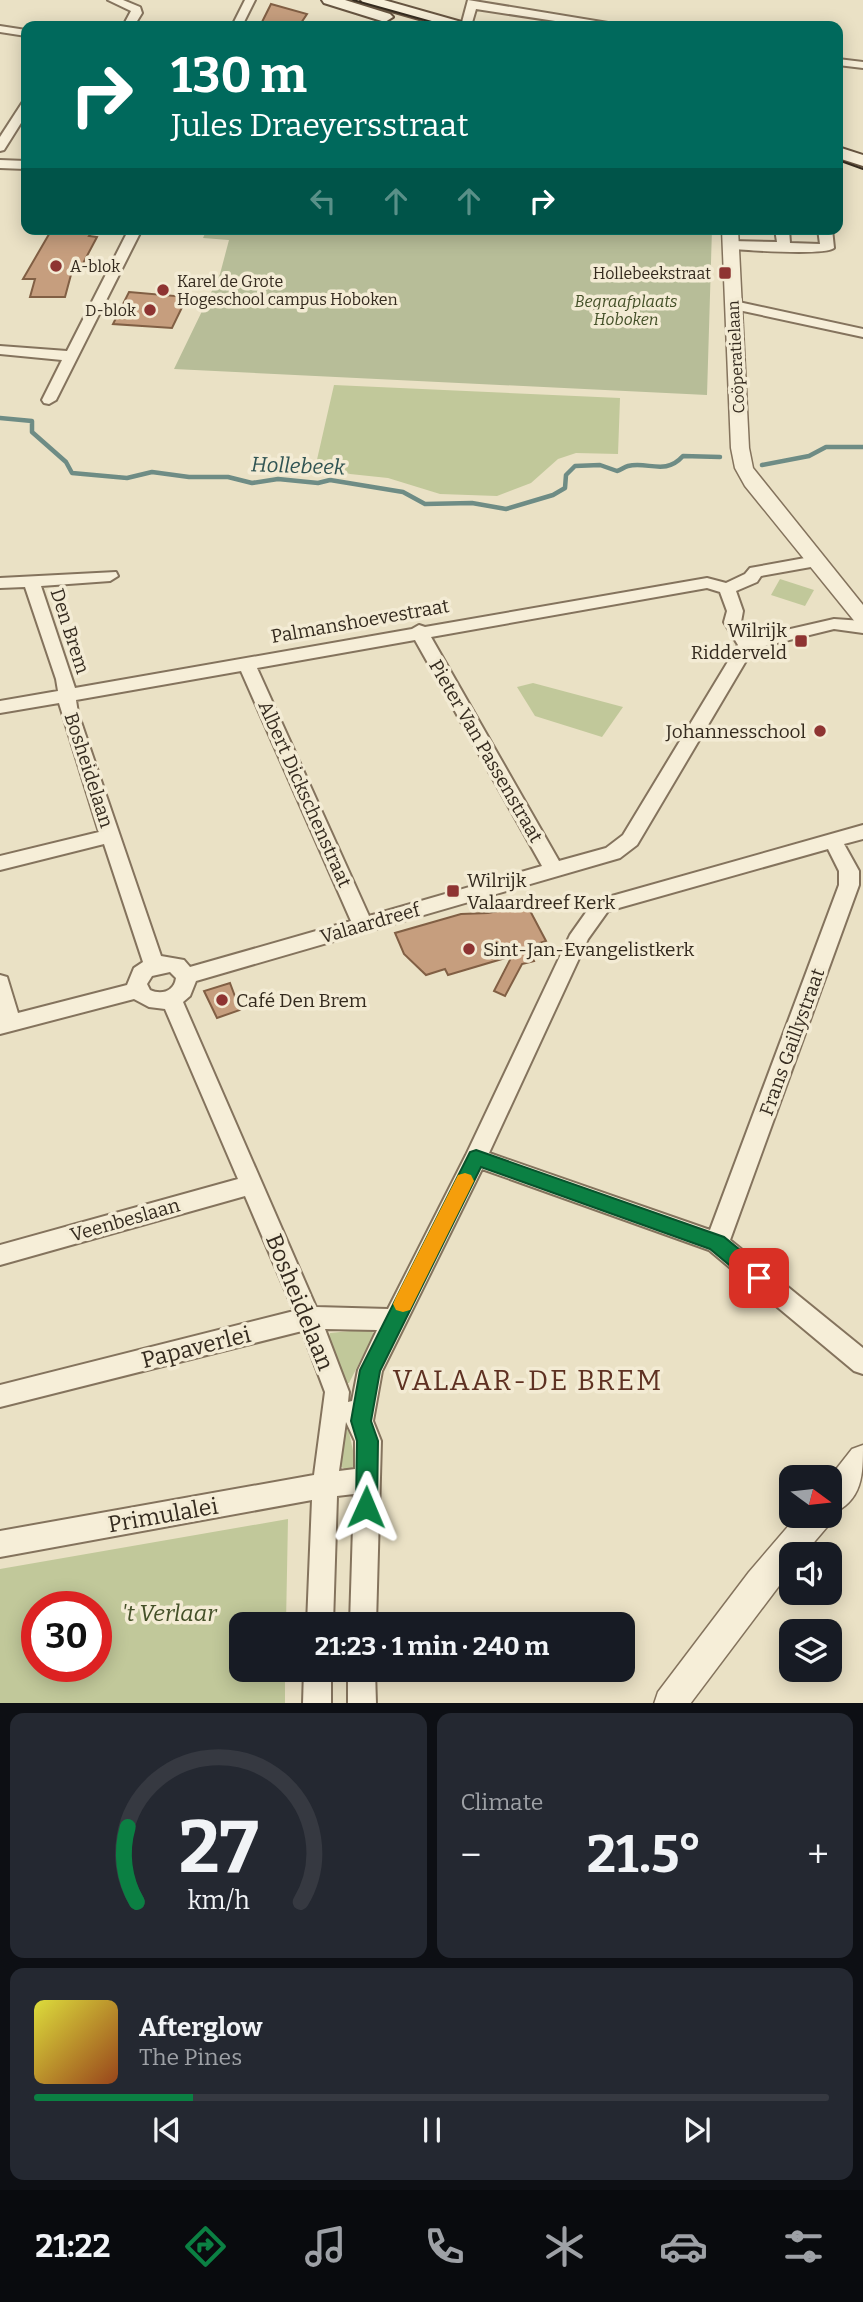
<!DOCTYPE html>
<html lang="en">
<head>
<meta charset="utf-8">
<style>
  body { margin:0; font-family:Bitter,serif; background:#242831; color:#f1f3f6; height:100vh; display:flex; flex-direction:column; font-size:26px; white-space:nowrap }
  * { box-sizing:border-box; margin:0 }
  p { font-size:23px; color:#9ea1a6 }
  .icon { flex:none; width:38px; height:38px; fill:none; stroke:currentColor; stroke-width:2; stroke-linecap:round; stroke-linejoin:round }
  .map { position:relative; height:1703px; overflow:hidden }
  .sheet { display:flex; flex-direction:column; gap:10px; padding:10px; background:#0d0f14; flex:1 }
  .sheet>* { flex:none }
  .top-card { position:absolute; left:21px; top:21px; width:822px; height:214px; border-radius:14px; box-shadow:0 4px 18px #0003; background:#00695c; color:#fff; overflow:hidden }
  .needle { width:46px; rotate:105deg }
  .tools { position:absolute; left:779px; top:1465px; display:grid; gap:14px }
  .tools a { display:grid; place-items:center; width:63px; height:63px; border-radius:14px; background:#171b24; box-shadow:0 4px 18px #0003; font-size:35px }
  .speed { position:absolute; left:21px; top:1591px; display:flex; gap:14px; font-size:35px; font-weight:700; text-align:center }
  .speed>* { display:grid; place-content:center; width:91px; height:91px; border-radius:50%; background:#171b24; box-shadow:0 4px 18px #0003; line-height:1 }
  .speed .limit { border:10px solid #d22; background:#fff; color:#111 }
  .pin { position:absolute; display:grid; place-items:center; width:60px; height:60px; color:#fff; margin:-30px; border-radius:14px; box-shadow:0 4px 10px #0006 }
  .me { position:absolute; width:77px; margin:-38px; rotate:1deg; stroke-linejoin:round; filter:drop-shadow(0 0 5px #0008) }
  .turn { display:flex; align-items:center; gap:24px; height:147px; padding:0 35px; font-size:32px }
  .turn .icon { width:91px; height:91px; stroke-width:2.5 }
  .turn b { display:block; font-size:49px; line-height:60px }
  .lanes { display:flex; align-items:center; height:66px; padding:0 35px; background:#0003; justify-content:center; gap:35px; direction:ltr }
  .lanes .off { opacity:.35 }
  .big { font-size:52px; font-weight:700; line-height:1.1 }
  .sheet .widget { flex:1; display:flex; flex-direction:column; justify-content:center; gap:10px; min-width:0; padding:0 24px; border-radius:14px; background:#242831 }
  .sheet .dial { align-items:center; gap:0 }
  .dial svg { height:182px; overflow:visible; fill:none; stroke:#363941; stroke-width:7; stroke-linecap:round; text-anchor:middle }
  .dial text { fill:#f1f3f6; stroke:none }
  .song { display:flex; align-items:center; gap:21px }
  .cover { width:84px; height:84px; border-radius:10px; background:linear-gradient(135deg,hsl(60 70% 55%),hsl(20 70% 35%)) }
  .played { height:7px; border-radius:4px; background:linear-gradient(90deg,#0b8043 20%,#363941 20%) }
  .keys { display:flex; justify-content:space-around; direction:ltr }
  .heat { display:flex; justify-content:space-between; align-items:center; font-size:38px; direction:ltr }
  .sheet .tiles { flex:1; display:grid; gap:10px; grid-template-columns:1fr 1fr }
  .widget:last-child { grid-column:span 2 }
  .trip { position:absolute; left:229px; top:1612px; width:406px; height:70px; border-radius:14px; background:#171b24; box-shadow:0 4px 18px #0003; font-weight:700; line-height:70px; text-align:center }
  .tab-bar { display:flex; height:112px; justify-content:space-around; align-items:center; background:#090b0e; color:#9ea1a6 }
  .tab-bar .icon { width:49px; height:49px }
  .tab-bar .current { color:#0b8043 }
  .tab-bar b { font-size:32px; color:#f1f3f6 }
  .map>svg:first-child { display:block }
  .green { fill:#c1c89a; fill-rule:evenodd }
  .cemetery { fill:#b7bd98 }
  .lines { fill:none; stroke-linecap:round; stroke-linejoin:round }
  .stream { stroke:#6e8c85; stroke-width:4.5 }
  .building { fill:#c69e7e; stroke:#815f44; stroke-width:2 }
  .minor-casing { stroke:#84735d; stroke-width:4 }
  .tertiary-casing { stroke:#84735d; stroke-width:3 }
  .secondary-casing { stroke:#665440; stroke-width:4 }
  .minor { fill:#f6eed8; fill-rule:evenodd }
  .tertiary { fill:#f6eed8; fill-rule:evenodd }
  .secondary { fill:#f6eed8; fill-rule:evenodd }
  .tram { stroke:#352b1f; stroke-width:2 }
  .route { fill:#0b8043; stroke:#07532c; stroke-width:2 }
  .slow { fill:#f59e0b }
  .poi-dot { fill:#8e3432; stroke:#f3ebd4; stroke-width:2.5 }
  .labels { text-anchor:middle; dominant-baseline:central; stroke-width:7; stroke-linejoin:round; paint-order:stroke }
  .far-poi-label { font-size:16px; fill:#352b1f; stroke:#f3ebd4; text-anchor:start }
  .far-park-label { font-size:16px; font-style:italic; fill:#445028; stroke:#f3ebd4 }
  .far-street-label { font-size:16px; fill:#352b1f; stroke:#f3ebd4 }
  .street-label { font-size:19px; fill:#352b1f; stroke:#f3ebd4 }
  .poi-label { font-size:19px; fill:#352b1f; stroke:#f3ebd4; text-anchor:start }
  .water-label { font-size:21px; font-style:italic; fill:#305453; stroke:#f3ebd4 }
  .near-street-label { font-size:23px; fill:#352b1f; stroke:#f3ebd4 }
  .near-park-label { font-size:23px; font-style:italic; fill:#445028; stroke:#f3ebd4 }
  .near-quarter-label { font-size:28px; letter-spacing:2px; fill:#5e3122; stroke:#f3ebd4 }
</style>
</head>
<body>
<div class="map">
<svg width="863" height="1704" viewBox="0 0 863 1704">
  <rect width="100%" height="100%" fill="#eae1c5"/>
  <g class="green">
    <path d="M334,385l286,13 -2,56 -42,-1 -18,6 -27,24 -34,13 -57,-2 -52,-16 -38,-4 -34,-10z"/>
    <path d="M780,579l34,11 -9,16 -34,-11z"/>
    <path d="M533,683l90,24 -21,30 -67,-21 -18,-29z"/>
    <path d="M370,1329l4,5 -25,49h-5l-15,-46 1,-4z"/>
    <path d="M348,1428l8,36 -8,7 -10,-6 2,-17z"/>
    <path d="M288,1519l-2,105h-44v46h43v33h-285v-134zM96,1606v60h-59v-60z"/>
  </g>
  <path class="cemetery" d="M207,229h505l-5,166 -533,-26 46,-95 9,-34 -26,-2z"/>
  <g class="lines">
    <g class="stream">
      <path d="M0,418l32,3v11l34,30 6,11 55,5 25,-6 37,5h39l24,6 26,-4 40,4 12,-3 73,12 22,12 47,-1 34,6 47,-14 12,-7 1,-13 9,-9 25,-1 17,6c4,-1 7,-4 11,-5 20,-5 37,10 55,-10l37,1"/>
      <path d="M762,465l47,-9 17,-9h37"/>
    </g>
  </g>
  <g class="building">
    <path d="M271,4l36,10 -8,12h-39z"/>
    <path d="M52,229h42l-5,7 8,1 -18,34h-7l-7,26h-35l5,-18h-12z"/>
    <path d="M129,292l58,5 -15,31 -59,-4z"/>
    <path d="M527,905l19,36 -13,4 5,8 -7,2 3,6 -12,3 -17,32 -11,-5 18,-35 -64,19 -3,-6 -19,6 -22,-21 -9,-21 66,-19 27,-1z"/>
    <path d="M230,983l10,27 -23,8 -13,-27z"/>
  </g>
  <g class="lines">
    <defs>
      <g id="minor">
        <path d="M108,0h15l17,7 2,6 -8,13h-11l8,-15z"/>
        <path d="M245,0h10l-13,26h-10z"/>
        <path d="M468,0l140,23 6,3h-26l-112,-17 -5,17h-10z"/>
        <path d="M0,26l26,4v6l-26,-4z"/>
        <path d="M838,59l25,3v6l-25,-3z"/>
        <path d="M26,102v13l-22,35 -4,1v-14l22,-34z"/>
        <path d="M0,160l26,1v8l-26,-1z"/>
        <path d="M129,229h13l-86,171 -7,4 -5,-1 -2,-3 20,-40 -62,-6v-8l67,5z"/>
        <path d="M775,229h14l1,14 30,1 -2,-15h14l2,19c-10,8 -85,2 -103,1l-7,-4 7,-4 46,1z"/>
        <path d="M734,301l129,28v8l-134,-29v-6z"/>
        <path d="M816,556l6,1 2,4 -2,4 -61,11 -4,6 -21,9 7,20 -2,11 10,16 83,-19 29,2v12l-29,-4 -81,20 -116,196 -17,13 -424,123 -6,15 -7,6 133,305 72,2 78,-154 104,-220 24,-34 269,-76v14l-19,5 15,27v14l-129,355 133,108v26l-9,-3 -145,-121 -227,-81 -100,202 -9,50 8,20 -5,183h-26l4,-130 -17,2 -4,128h-26l5,-124 -312,57v-26l314,-56 11,-83 -23,-61 -302,76v-22l294,-74 -49,-115 -245,69v-20l238,-66 -73,-170 -16,-2 -15,-8 -134,35v-59l7,2 11,36 109,-28 7,-17 9,-6 -39,-118 -104,26v-14l99,-24 -40,-129 -59,10v-12l58,-10 -2,-12 -31,-92 -25,1v-10l116,-6 2,4 -8,5 -69,5 34,102 337,-59 7,-4 6,2 282,-49 19,5 19,-9 5,-6zM707,588l13,4 7,19 -3,11 14,23 -115,190 -17,13 -47,13 -128,-224zM415,640l127,226 -173,50 -112,-248zM241,671l110,250 -161,46 -6,-7 -23,-4 -83,-243 -2,-13zM828,849l11,22v14l-129,345 -221,-77 99,-214 20,-28zM170,972l6,6c-2,14 -15,17 -26,12l-3,-6 5,-8zM325,1329l52,1 -19,40 -6,31 -4,1 1,-10zM346,1422l9,19v28l-16,2z"/>
        <path d="M304,1670h27v34h-28z"/>
        <path d="M348,1670h27l1,34h-28z"/>
      </g>
      <g id="tertiary">
        <path d="M722,229h16l11,219 4,20 110,137v19l-7,-1 -111,-137 -10,-18 -4,-20z"/>
        <path d="M863,1445c0,29 0,56 -32,69l-4,13 -23,27h-13v16l-101,134h-36l4,-12 91,-120 48,-56h33v-39l22,-28z"/>
      </g>
      <g id="secondary">
        <path d="M322,0h23l45,14 3,3 -8,5 -61,-19z"/>
        <path d="M361,0h23l81,23 3,3h-24l-81,-23z"/>
        <path d="M838,147l25,8v11l-25,-8z"/>
      </g>
    </defs>
    <use href="#minor" class="minor-casing"/>
    <use href="#tertiary" class="tertiary-casing"/>
    <use href="#secondary" class="secondary-casing"/>
    <use href="#minor" class="minor"/>
    <use href="#tertiary" class="tertiary"/>
    <use href="#secondary" class="secondary"/>
    <g class="tram">
      <path d="M353,0l93,26"/>
      <path d="M838,160l25,9"/>
    </g>
  </g>
  <path class="route" d="M476,1150l248,87 42,34 2,7 -2,6 -7,2 -7,-2 -42,-35 -229,-82 -101,204 -9,50 7,20 -1,66 -3,8 -8,3 -7,-3 -3,-8 1,-66 -6,-20 9,-51 110,-218z"/>
  <path class="slow" d="M465,1173l6,2 3,6 -64,129 -7,2 -7,-2 -3,-6 3,-7 62,-122z"/>
  <g class="poi-dot">
    <circle cx="56" cy="266" r="7"/>
    <rect x="718" y="266" width="14" height="14" rx="3.5"/>
    <circle cx="163" cy="290" r="7"/>
    <circle cx="150" cy="310" r="7"/>
    <rect x="794" y="634" width="14" height="14" rx="3.5"/>
    <circle cx="820" cy="731" r="7"/>
    <rect x="446" y="884" width="14" height="14" rx="3.5"/>
    <circle cx="469" cy="949" r="7"/>
    <circle cx="222" cy="1000" r="7"/>
  </g>
  <g class="labels">
    <g class="far-poi-label">
      <text x="70" y="266">A-blok</text>
      <text x="711" y="273" text-anchor="end">Hollebeekstraat</text>
      <text x="177" y="281">Karel de Grote<tspan x="177" dy="18">Hogeschool campus Hoboken</tspan></text>
      <text x="136" y="310" text-anchor="end">D-blok</text>
    </g>
    <g class="far-park-label">
      <text x="626" y="301">Begraafplaats<tspan x="626" dy="18">Hoboken</tspan></text>
    </g>
    <g class="far-street-label">
      <text transform="translate(736 357) rotate(-93)">Coöperatielaan</text>
    </g>
    <g class="street-label">
      <text transform="translate(360 621) rotate(-10)">Palmanshoevestraat</text>
      <text transform="translate(70 631) rotate(72)">Den Brem</text>
      <text transform="translate(486 751) rotate(60)">Pieter Van Passenstraat</text>
      <text transform="translate(89 770) rotate(72)">Bosheidelaan</text>
      <text transform="translate(305 794) rotate(66)">Albert Dickschenstraat</text>
      <text transform="translate(370 923) rotate(-16)">Valaardreef</text>
      <text transform="translate(792 1042) rotate(-70)">Frans Gaillystraat</text>
      <text transform="translate(125 1220) rotate(-16)">Veenbeslaan</text>
    </g>
    <g class="poi-label">
      <text x="787" y="630" text-anchor="end">Wilrijk<tspan x="787" dy="22">Ridderveld</tspan></text>
      <text x="806" y="731" text-anchor="end">Johannesschool</text>
      <text x="467" y="880">Wilrijk<tspan x="467" dy="22">Valaardreef Kerk</tspan></text>
      <text x="483" y="949">Sint-Jan-Evangelistkerk</text>
      <text x="236" y="1000">Café Den Brem</text>
    </g>
    <g class="water-label">
      <text transform="translate(298 466) rotate(2)">Hollebeek</text>
    </g>
    <g class="near-street-label">
      <text transform="translate(300 1302) rotate(68)">Bosheidelaan</text>
      <text transform="translate(196 1347) rotate(-14)">Papaverlei</text>
      <text transform="translate(163 1515) rotate(-10)">Primulalei</text>
    </g>
    <g class="near-park-label">
      <text x="169" y="1613">'t Verlaar</text>
    </g>
    <g class="near-quarter-label">
      <text x="528" y="1380">VALAAR-DE BREM</text>
    </g>
  </g>
</svg>
<div class="tools">
<a><svg class="needle" viewBox="-14 -14 28 28"><path d="M0-13l5 13h-10z" fill="#e53935"/><path d="M0 13l5-13h-10z" fill="#9ea1a6"/></svg></a>
<a><svg class="icon" aria-label="sound" viewBox="0 0 24 24"><path d="M4 9h4l5-4v14l-5-4H4zM17 9q2 3 0 6"/></svg></a>
<a><svg class="icon" aria-label="layers" viewBox="0 0 24 24"><path d="M12 4l9 5-9 5-9-5zM3 14l9 5 9-5"/></svg></a>
</div>
<div class="speed"><div class="limit">30</div></div>
<div class="pin" style="left:759px;top:1278px;background:#d93025"><svg class="icon" aria-label="arrive" viewBox="0 0 24 24"><path d="M6 21V4h12l-3 4 3 4H6"/></svg></div>
<svg class="me" style="left:366px;top:1507px" viewBox="-20 -20 40 40"><path d="M0-17L14 15 0 8-14 15z" fill="#0b8043" stroke="#fff" stroke-width="4"/></svg>
<div class="trip">21:23 · 1 min · 240 m</div>
<div class="top-card">
<div class="turn"><svg class="icon" aria-label="right" viewBox="0 0 24 24"><path d="M7 20v-9h11M14 6l5 5-5 5"/></svg><div><b>130 m</b>Jules Draeyersstraat</div></div>
<div class="lanes"><svg class="icon off" aria-label="left" viewBox="0 0 24 24"><path d="M17 20v-9H6M10 6l-5 5 5 5"/></svg><svg class="icon off" aria-label="ahead" viewBox="0 0 24 24"><path d="M12 20V5M6 11l6-6 6 6"/></svg><svg class="icon off" aria-label="ahead" viewBox="0 0 24 24"><path d="M12 20V5M6 11l6-6 6 6"/></svg><svg class="icon" aria-label="right" viewBox="0 0 24 24"><path d="M7 20v-9h11M14 6l5 5-5 5"/></svg></div>
</div>
</div>
<section class="sheet">
<div class="tiles">
<div class="widget dial"><svg viewBox="0 0 100 80">
<path d="M14 69A42 42 0 1 1 86 69"/>
<path d="M14 69A42 42 0 0 1 10 36" stroke="#0b8043"/>
<text x="50" y="56" font-size="32" font-weight="700">27</text>
<text x="50" y="72" font-size="11">km/h</text>
</svg></div>
<div class="widget"><p>Climate</p>
<div class="heat"><a>−</a><b class="big">21.5°</b><a>+</a></div>
</div>
<div class="widget">
<div class="song"><i class="cover"></i><div><b>Afterglow</b><p>The Pines</p></div></div>
<div class="played"></div>
<div class="keys"><svg class="icon" aria-label="previous" viewBox="0 0 24 24"><path d="M18 5L8 12l10 7zM5 5v14"/></svg><svg class="icon" aria-label="pause" viewBox="0 0 24 24"><path d="M8 5v14M16 5v14"/></svg><svg class="icon" aria-label="next" viewBox="0 0 24 24"><path d="M6 5l10 7-10 7zM19 5v14"/></svg></div>
</div>
</div>
</section>
<nav class="tab-bar">
<b>21:22</b>
<svg class="icon current" aria-label="directions" viewBox="0 0 24 24"><path d="M12 3l9 9-9 9-9-9zM9 14v-3h6M13 9l2 2-2 2"/></svg>
<svg class="icon" aria-label="music" viewBox="0 0 24 24"><path d="M9 18V5l10-2v13"/><circle cx="6" cy="18" r="3"/><circle cx="16" cy="16" r="3"/></svg>
<svg class="icon" aria-label="phone" viewBox="0 0 24 24"><path d="M5 4h4l2 5-3 2q2 4 5 5l2-3 5 2v4C11 20 4 13 5 4z"/></svg>
<svg class="icon" aria-label="climate" viewBox="0 0 24 24"><path d="M12 3v18M4 7l16 10M4 17L20 7"/></svg>
<svg class="icon" aria-label="car" viewBox="0 0 24 24"><path d="M5 17H2v-5l4-1 3-4h7l3 4 3 1v5h-3M9 17h6M6 11h13"/><circle cx="7" cy="17" r="2"/><circle cx="17" cy="17" r="2"/></svg>
<svg class="icon" aria-label="filters" viewBox="0 0 24 24"><path d="M4 7h16M4 17h16"/><circle cx="9" cy="7" r="2"/><circle cx="15" cy="17" r="2"/></svg>
</nav>
</body>
</html>
